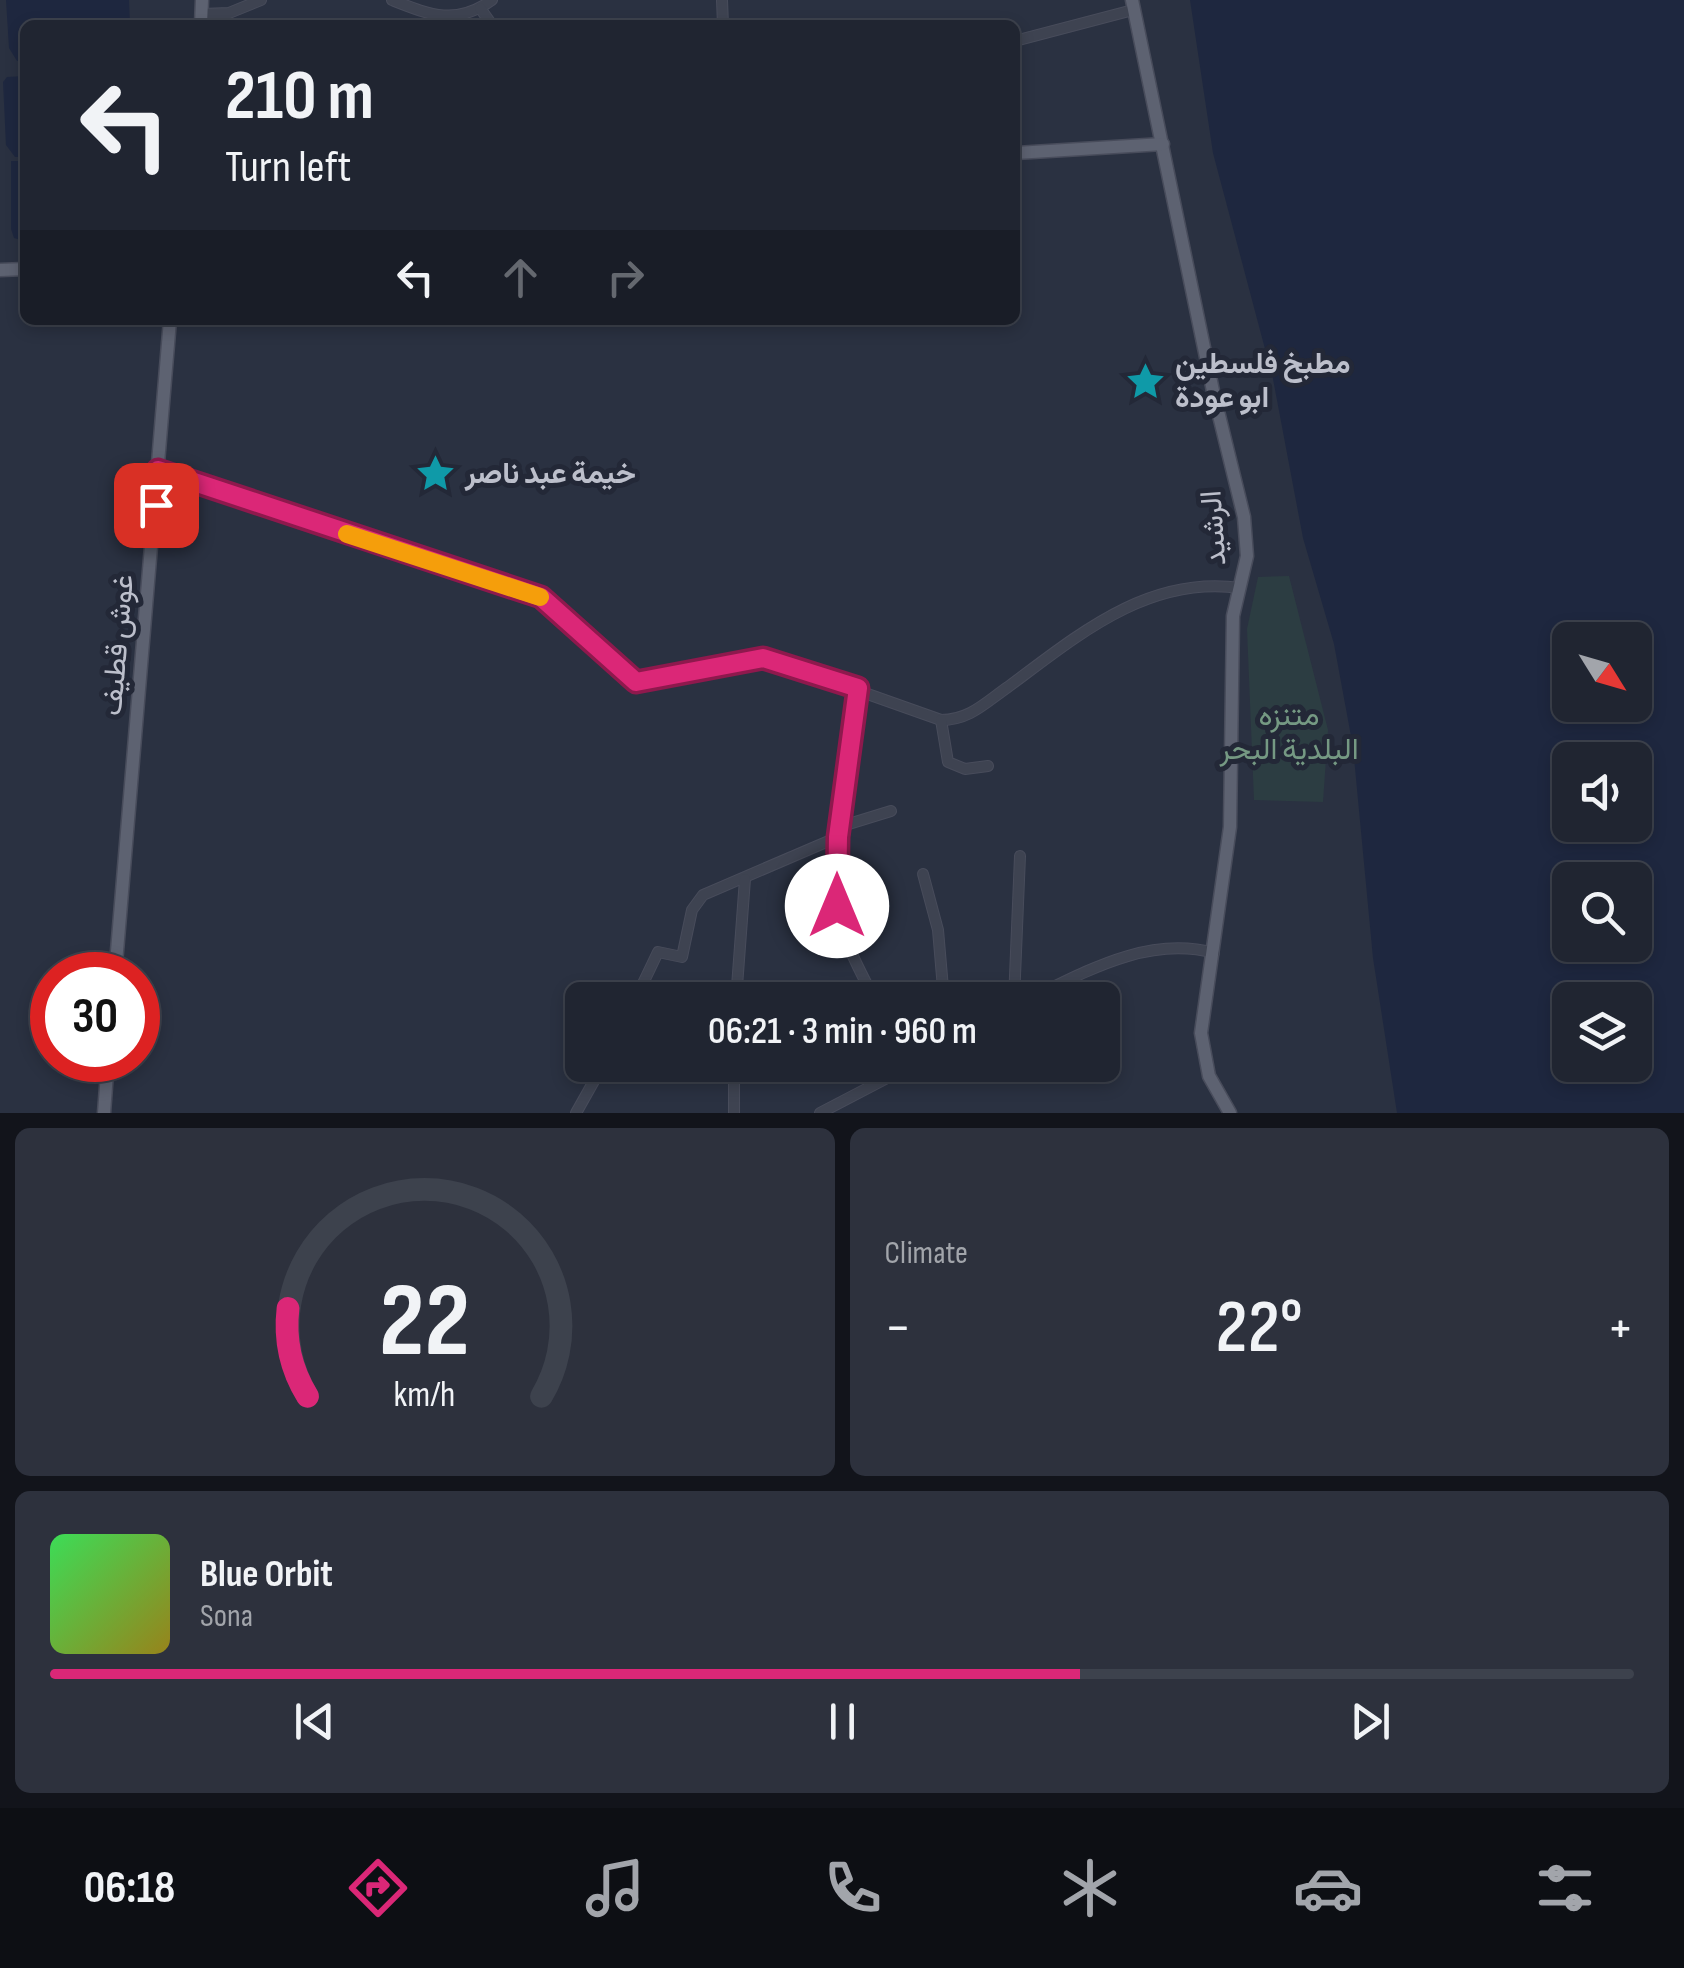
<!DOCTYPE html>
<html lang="en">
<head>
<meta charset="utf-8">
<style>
  body { margin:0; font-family:"Sofia Sans Condensed",Vazirmatn,sans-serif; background:#2d313d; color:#f1f3f6; height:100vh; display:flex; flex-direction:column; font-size:38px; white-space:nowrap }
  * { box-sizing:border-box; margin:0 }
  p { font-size:32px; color:#a2a5ab }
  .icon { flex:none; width:55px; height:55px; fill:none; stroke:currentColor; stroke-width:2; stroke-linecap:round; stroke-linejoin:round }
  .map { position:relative; height:1113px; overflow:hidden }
  .sheet { display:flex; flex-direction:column; gap:15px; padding:15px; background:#12141b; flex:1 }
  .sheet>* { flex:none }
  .guide { position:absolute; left:20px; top:20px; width:1000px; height:305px; border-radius:15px; box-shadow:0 5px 15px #0003,0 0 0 2px #3d424d; background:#202531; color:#f1f3f6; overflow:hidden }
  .needle { width:65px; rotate:127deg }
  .buttons { position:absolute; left:1552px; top:622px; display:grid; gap:20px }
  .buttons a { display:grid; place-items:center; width:100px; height:100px; border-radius:15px; background:#202531; box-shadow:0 5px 15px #0003,0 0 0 2px #3d424d; font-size:50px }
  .speed { position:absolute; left:30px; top:952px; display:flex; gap:20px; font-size:50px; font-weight:700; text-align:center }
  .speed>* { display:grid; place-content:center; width:130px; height:130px; border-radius:50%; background:#202531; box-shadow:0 5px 15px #0003,0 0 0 2px #3d424d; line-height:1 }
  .speed .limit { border:15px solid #d22; background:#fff; color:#111 }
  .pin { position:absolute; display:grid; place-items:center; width:85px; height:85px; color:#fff; margin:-42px; border-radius:20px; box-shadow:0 5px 15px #0006 }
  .me { position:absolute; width:110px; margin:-55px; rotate:0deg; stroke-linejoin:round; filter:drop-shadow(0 0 8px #0008) }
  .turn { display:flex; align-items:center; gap:35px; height:210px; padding:0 40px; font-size:45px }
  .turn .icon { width:130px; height:130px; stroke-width:2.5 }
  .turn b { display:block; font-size:70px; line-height:85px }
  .lanes { display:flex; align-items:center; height:95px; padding:0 40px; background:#0003; justify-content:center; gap:50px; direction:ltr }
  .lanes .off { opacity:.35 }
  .big { font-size:75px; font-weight:600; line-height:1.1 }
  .sheet .widget { flex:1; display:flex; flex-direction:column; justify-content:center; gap:15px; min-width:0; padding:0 35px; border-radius:15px; background:#2d313d }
  .sheet .dial { align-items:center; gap:0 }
  .dial svg { height:260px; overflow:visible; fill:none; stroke:#3d424d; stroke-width:7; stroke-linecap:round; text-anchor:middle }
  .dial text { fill:#f1f3f6; stroke:none }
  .song { display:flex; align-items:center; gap:30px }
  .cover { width:120px; height:120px; border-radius:15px; background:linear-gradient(135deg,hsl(130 70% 55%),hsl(50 70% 35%)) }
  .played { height:10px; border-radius:5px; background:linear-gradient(90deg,#db2777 65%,#3d424d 65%) }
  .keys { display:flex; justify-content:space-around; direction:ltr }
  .heat { display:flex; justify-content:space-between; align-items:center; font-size:55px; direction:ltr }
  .sheet .tiles { flex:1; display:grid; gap:15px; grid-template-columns:1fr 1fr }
  .widget:last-child { grid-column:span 2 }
  .trip { position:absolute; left:565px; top:982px; width:555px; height:100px; border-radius:15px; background:#202531; box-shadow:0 5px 15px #0003,0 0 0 2px #3d424d; font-weight:600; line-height:100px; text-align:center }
  .menu { display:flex; height:160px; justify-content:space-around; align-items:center; background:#0d0f14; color:#a2a5ab }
  .menu .icon { width:70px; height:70px }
  .menu .on { color:#db2777 }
  .menu b { font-size:45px; color:#f1f3f6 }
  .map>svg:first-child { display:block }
  .green { fill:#2c3d42 }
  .water { fill:#1e273f; fill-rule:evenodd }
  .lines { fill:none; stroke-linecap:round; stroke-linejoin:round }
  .minor-casing { stroke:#484c5b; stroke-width:12 }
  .major-casing { stroke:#484c5b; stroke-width:15 }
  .minor { stroke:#3e4351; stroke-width:10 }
  .major { stroke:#5d6271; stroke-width:12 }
  .route-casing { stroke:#8e194d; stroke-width:25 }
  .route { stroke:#db2777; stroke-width:18 }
  .slow { stroke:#f59e0b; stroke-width:18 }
  .labels { text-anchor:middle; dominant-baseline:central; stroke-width:10; stroke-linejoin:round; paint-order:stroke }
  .poi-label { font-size:30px; font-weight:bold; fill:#bcbfcb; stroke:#232837; text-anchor:start }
  .street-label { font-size:30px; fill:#bcbfcb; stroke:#232837 }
  .park-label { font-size:30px; fill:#759983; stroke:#232837 }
</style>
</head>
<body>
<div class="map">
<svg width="1684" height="1113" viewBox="0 0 1684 1113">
  <rect width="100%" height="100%" fill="#2a3141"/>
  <path class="green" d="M1289,576l39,154 -5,72 -69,-2 -7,-171 11,-52z"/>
  <g class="water">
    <path d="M6,0h123l1,25h-105v35l-8,1 -8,-13z"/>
    <path d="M1190,0h494v1113h-287l-24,-155 -20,-211 -19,-103 -31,-106 -30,-159 -60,-226zM1570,640h65v65h-65zM1570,760h65v65h-65zM1570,880h65v65h-65zM1570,1000h65v65h-65z"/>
    <path d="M25,76v81h-10l-9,-12 -3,-63 4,-5z"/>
    <path d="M11,161h14v80l-11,-3 -3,-9z"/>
  </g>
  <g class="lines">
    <defs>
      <g id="minor">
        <path d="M392,0c38,15 64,26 100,0"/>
        <path d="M722,0l1,25"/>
        <path d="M480,8l12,17"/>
        <path d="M202,14l27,-1 32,-13"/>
        <path d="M1015,41l118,-31"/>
        <path d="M159,470l382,127 95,85 127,-25 178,63c29,0 45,-18 67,-33 70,-52 140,-112 232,-99"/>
        <path d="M858,688c-10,61 -29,158 -21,218 5,33 23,65 38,94"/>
        <path d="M941,720l7,42 17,7 23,-3"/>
        <path d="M839,827l52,-16"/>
        <path d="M923,874l15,56 6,70"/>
        <path d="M635,1000l23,-48 24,5 10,-47 11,-15 135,-58"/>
        <path d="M736,1000l9,-121"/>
        <path d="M1014,1000l6,-144"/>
        <path d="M1027,1000c58,-28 121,-65 187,-47"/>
        <path d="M734,1065v48"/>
        <path d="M576,1113l27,-48"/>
        <path d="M820,1113l92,-48"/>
      </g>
      <g id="major">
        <path d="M1132,0l81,391 31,126 3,39 -14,60 -3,211 -29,206 8,43 21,37"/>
        <path d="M201,25l1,-25"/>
        <path d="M1015,153l148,-9"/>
        <path d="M0,270l25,-1"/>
        <path d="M115,975l55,-655"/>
        <path d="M104,1113l4,-53"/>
      </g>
    </defs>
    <use href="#minor" class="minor-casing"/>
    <use href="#major" class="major-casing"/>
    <use href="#minor" class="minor"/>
    <use href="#major" class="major"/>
  </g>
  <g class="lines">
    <defs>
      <path id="route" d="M156,505l2,-35 383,127 95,85 127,-24 95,30 -20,149 -1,69"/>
    </defs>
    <use href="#route" class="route-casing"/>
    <use href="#route" class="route"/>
    <path class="slow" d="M347,534l193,63"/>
  </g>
  <defs>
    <symbol id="sight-bare" viewBox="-9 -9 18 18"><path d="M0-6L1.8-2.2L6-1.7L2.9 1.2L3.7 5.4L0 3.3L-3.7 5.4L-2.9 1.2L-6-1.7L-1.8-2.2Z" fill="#0f9aa8" stroke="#232837" stroke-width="2.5" paint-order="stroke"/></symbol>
  </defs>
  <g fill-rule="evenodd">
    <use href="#sight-bare" x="1118" y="354" width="55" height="55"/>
    <use href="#sight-bare" x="408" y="446" width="55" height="55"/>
  </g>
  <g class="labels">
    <g class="poi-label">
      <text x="1175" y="364">مطبخ فلسطين<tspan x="1175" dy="34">ابو عودة</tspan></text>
      <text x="465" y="474">خيمة عبد ناصر</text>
    </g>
    <g class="street-label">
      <text transform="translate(1214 528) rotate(-94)">الرشيد</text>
      <text transform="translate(118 645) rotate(-85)">غوش قطيف</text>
    </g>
    <g class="park-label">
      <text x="1289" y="716">متنزه<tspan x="1289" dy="34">البلدية البحر</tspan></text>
    </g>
  </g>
</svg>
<div class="buttons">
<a><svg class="needle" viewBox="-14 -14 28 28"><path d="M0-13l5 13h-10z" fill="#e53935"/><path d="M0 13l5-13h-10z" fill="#a2a5ab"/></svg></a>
<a><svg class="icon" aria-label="sound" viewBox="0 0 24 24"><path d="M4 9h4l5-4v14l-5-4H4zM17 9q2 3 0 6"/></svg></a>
<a><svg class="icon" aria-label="search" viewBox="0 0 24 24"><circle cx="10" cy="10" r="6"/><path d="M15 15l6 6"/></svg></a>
<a><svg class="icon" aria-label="layers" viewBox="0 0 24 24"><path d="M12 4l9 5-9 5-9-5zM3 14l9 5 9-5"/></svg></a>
</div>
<div class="speed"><div class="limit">30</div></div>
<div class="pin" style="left:156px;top:505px;background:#d93025"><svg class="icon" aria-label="arrive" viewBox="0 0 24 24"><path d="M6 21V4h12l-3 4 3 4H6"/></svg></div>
<svg class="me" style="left:837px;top:906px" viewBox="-20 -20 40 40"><circle r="19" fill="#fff"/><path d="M0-13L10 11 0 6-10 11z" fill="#db2777"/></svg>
<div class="trip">06:21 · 3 min · 960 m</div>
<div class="guide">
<div class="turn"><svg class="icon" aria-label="left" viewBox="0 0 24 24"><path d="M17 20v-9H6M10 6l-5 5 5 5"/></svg><div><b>210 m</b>Turn left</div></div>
<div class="lanes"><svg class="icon" aria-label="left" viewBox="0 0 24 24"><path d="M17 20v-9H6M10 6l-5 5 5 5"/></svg><svg class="icon off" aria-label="ahead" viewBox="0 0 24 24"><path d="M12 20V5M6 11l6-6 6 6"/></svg><svg class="icon off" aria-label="right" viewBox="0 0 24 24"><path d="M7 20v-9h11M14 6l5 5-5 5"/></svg></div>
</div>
</div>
<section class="sheet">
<div class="tiles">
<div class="widget dial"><svg viewBox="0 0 100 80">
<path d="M14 69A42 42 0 1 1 86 69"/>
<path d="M14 69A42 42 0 0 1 8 42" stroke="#db2777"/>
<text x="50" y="56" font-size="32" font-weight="700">22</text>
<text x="50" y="72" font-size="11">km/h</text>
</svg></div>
<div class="widget"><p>Climate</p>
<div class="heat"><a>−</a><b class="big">22°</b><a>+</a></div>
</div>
<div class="widget">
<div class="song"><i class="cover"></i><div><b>Blue Orbit</b><p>Sona</p></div></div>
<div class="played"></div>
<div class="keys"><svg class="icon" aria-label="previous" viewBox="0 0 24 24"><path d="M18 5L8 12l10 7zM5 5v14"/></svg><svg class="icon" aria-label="pause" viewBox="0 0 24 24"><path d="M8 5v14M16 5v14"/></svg><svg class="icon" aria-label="next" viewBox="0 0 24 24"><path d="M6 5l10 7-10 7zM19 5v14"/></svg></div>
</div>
</div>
</section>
<nav class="menu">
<b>06:18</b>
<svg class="icon on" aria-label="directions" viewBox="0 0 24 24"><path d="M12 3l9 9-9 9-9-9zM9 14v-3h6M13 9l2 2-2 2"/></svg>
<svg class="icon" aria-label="music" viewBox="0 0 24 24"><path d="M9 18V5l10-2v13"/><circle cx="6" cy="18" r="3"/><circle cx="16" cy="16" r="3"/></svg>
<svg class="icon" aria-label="phone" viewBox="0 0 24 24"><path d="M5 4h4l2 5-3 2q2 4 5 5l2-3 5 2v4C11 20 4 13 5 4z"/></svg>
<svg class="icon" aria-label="climate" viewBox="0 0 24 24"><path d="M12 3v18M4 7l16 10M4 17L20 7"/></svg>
<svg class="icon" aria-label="car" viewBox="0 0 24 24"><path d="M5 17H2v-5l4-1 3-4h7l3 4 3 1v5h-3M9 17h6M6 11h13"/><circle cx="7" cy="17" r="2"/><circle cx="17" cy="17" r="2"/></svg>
<svg class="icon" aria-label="filters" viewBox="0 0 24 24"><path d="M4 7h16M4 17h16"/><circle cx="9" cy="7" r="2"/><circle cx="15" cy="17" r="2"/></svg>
</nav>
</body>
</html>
